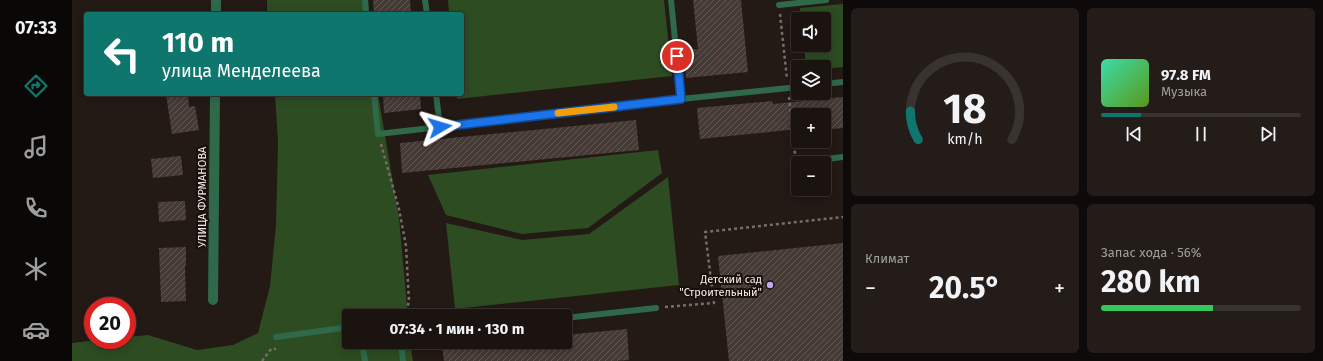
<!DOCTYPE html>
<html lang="ru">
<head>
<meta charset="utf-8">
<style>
  body { margin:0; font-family:"Fira Sans",sans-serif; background:#231c19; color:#f1f3f6; height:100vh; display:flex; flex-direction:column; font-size:15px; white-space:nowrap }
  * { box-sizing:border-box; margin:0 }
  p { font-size:13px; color:#9f9e9f }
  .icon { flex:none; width:22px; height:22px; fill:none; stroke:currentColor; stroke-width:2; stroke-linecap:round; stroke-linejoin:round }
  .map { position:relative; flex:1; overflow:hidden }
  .details { display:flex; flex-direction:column; gap:8px; padding:8px; background:#0e0a09; width:480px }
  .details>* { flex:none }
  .guide { position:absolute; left:12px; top:12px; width:380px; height:84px; border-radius:4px; box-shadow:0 2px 10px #0003,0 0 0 1px #383230; background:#0f766e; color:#fff; overflow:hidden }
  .tools { position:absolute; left:719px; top:12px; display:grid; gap:8px }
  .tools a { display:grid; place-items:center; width:40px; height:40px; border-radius:4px; background:#1a1310; box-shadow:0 2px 10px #0003,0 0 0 1px #383230; font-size:20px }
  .speed { position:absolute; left:12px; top:297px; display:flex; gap:8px; font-size:20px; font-weight:700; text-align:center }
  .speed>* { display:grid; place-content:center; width:52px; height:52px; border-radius:50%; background:#1a1310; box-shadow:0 2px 10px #0003,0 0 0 1px #383230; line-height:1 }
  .speed .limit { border:6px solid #d22; background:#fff; color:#111 }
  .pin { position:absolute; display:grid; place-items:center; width:34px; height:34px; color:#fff; margin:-17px; border:2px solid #fff; border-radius:50%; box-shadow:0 1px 4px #0007 }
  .me { position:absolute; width:44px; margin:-22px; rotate:83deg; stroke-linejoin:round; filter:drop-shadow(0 0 3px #0008) }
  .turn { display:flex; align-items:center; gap:14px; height:84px; padding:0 12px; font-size:18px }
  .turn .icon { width:52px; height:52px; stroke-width:2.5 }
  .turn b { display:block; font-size:28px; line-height:34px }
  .big { font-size:30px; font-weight:700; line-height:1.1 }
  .details .tile { flex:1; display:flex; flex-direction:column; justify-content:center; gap:6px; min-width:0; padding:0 14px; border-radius:6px; background:#231c19 }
  .details .dial { align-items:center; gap:0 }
  .dial svg { height:104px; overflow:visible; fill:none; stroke:#383230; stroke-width:7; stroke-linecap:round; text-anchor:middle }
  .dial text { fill:#f1f3f6; stroke:none }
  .song { display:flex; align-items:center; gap:12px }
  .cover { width:48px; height:48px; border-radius:6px; background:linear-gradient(135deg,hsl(160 70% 55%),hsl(90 70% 35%)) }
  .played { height:4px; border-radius:2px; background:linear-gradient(90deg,#0f766e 20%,#383230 20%) }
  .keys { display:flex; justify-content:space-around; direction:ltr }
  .heat { display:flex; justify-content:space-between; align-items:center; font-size:22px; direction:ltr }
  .charge { height:6px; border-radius:3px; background:linear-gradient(90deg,#34c759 56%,#383230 0) }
  .details .tiles { flex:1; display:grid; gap:8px; grid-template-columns:repeat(2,1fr) }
  .trip { position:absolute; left:270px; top:309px; width:230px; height:40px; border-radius:4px; background:#1a1310; box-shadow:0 2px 10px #0003,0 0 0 1px #383230; font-weight:700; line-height:40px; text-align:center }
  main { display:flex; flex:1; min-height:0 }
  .dock { display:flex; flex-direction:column; width:72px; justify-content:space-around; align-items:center; background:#0a0806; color:#9f9e9f }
  .dock .icon { width:28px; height:28px }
  .dock .selected { color:#0f766e }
  .dock b { font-size:18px; color:#f1f3f6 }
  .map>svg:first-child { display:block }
  .green { fill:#2d4c22 }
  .building { fill:url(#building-hatch) }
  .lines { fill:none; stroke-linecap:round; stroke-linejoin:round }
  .path { stroke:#776e6a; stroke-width:2.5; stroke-dasharray:3 3; stroke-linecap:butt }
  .lane { stroke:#2f694a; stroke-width:6 }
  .street { stroke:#2f694a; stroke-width:10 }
  .route-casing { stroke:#114b97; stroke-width:10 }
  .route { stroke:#1a73e8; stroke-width:7 }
  .slow { stroke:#f59e0b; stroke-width:7 }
  .poi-dot { fill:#c4a7f1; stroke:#19100c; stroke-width:1.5 }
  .labels { text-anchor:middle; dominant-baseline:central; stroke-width:4; stroke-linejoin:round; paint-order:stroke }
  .street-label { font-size:11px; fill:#f5edea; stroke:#19100c }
  .poi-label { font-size:11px; fill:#f5edea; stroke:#19100c; text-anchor:end }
</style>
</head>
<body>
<main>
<nav class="dock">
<b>07:33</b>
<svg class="icon selected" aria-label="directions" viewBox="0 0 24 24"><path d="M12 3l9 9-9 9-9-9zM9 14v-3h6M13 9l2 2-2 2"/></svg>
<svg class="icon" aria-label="music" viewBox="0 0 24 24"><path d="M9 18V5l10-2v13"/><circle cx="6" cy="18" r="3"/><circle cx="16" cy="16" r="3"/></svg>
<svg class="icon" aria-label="phone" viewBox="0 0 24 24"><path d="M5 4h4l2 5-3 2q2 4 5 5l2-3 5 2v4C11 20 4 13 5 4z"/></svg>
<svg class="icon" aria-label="climate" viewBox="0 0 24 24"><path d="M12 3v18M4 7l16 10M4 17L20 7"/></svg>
<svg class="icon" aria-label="car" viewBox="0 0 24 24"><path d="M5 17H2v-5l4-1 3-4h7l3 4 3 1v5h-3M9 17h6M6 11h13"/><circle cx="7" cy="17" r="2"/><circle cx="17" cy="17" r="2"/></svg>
</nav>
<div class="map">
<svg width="771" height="361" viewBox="0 0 771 361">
  <defs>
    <pattern id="building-hatch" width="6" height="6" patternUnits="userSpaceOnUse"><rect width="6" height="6" fill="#463a36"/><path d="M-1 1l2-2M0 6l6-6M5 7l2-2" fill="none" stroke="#615753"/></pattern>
  </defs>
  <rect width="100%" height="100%" fill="#231915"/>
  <g class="green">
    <path d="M195,0h101l1,14h-102z"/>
    <path d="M376,0h216l8,76 -215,23v-5h5v-80h-13z"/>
    <path d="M771,4v63l-19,2v-2h-18l-2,-22h20v-26h-23l-1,-11z"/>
    <path d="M203,94h103l21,124 9,98h-59v26h61l3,19h-341v-18l25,-3h30v-3l21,-2 49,15 36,-5 25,-12 12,-47 6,-61 2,-83z"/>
    <path d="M586,150l4,23 -74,55 -66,6 -76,-19 -18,-40z"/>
    <path d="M596,177l11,108 -224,24 -9,-86 76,17 67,-6z"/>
  </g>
  <g class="building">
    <path d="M301,0h37l1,14h-37z"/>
    <path d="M621,0h48l7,72 -62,6 -3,-28 15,-1z"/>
    <path d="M94,94h22l1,13 6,-1 4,24 -27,4z"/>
    <path d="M311,94h37l1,15 -37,4z"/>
    <path d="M771,97v31l-19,2v-15h-26v14l-98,10 -3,-31 75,-7 1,3z"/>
    <path d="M564,120l3,30 -237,23 -2,-30z"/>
    <path d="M109,156l2,19 -30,3 -2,-19z"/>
    <path d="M113,201l1,19 -27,2 -1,-20z"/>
    <path d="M771,243v118h-114l-11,-105z"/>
    <path d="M114,247v18l-1,1 1,35 -25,1 -2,-54z"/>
    <path d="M555,329l2,31 -14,1h-171l-2,-14 55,-5h68v-7z"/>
  </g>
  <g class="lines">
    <g class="path">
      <path d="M708,14l7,65"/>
      <path d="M717,97l6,57"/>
      <path d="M309,144l18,65 7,37 3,55 -4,15"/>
      <path d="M593,307l49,-4 -9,-71 138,-15"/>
      <path d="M190,361l9,-12h5"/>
    </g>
    <g class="lane">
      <path d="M293,0l1,14"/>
      <path d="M353,0l2,14"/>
      <path d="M599,0l10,99"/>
      <path d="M707,5l47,-5"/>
      <path d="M752,84l19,-2"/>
      <path d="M302,94l4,40 62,-7"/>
      <path d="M364,94l4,33 241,-28 117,-12"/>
      <path d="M724,163l47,-6"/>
      <path d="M493,318l91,-10"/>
      <path d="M204,337l67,-9 6,4"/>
      <path d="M290,342l3,19"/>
      <path d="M329,342l2,19"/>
    </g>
    <g class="street">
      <path d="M144,14v-14"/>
      <path d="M141,300l2,-206"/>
    </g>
  </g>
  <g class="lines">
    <defs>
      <path id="route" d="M368,127l241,-28 -4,-43"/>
    </defs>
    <use href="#route" class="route-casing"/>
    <use href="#route" class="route"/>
    <path class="slow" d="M486,113l56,-6"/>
  </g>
  <circle class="poi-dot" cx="698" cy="285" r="4"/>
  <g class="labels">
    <g class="street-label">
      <text transform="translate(130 197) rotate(-90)">УЛИЦА ФУРМАНОВА</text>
    </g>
    <g class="poi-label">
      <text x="690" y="279">Детский сад<tspan x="690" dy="13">"Строительный"</tspan></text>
    </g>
  </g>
</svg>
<div class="tools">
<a><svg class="icon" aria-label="sound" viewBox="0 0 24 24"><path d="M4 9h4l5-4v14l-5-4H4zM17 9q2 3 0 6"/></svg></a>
<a><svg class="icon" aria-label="layers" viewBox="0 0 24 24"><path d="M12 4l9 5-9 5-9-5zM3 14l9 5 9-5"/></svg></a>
<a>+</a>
<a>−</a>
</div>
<div class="speed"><div class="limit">20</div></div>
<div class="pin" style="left:605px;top:56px;background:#d93025"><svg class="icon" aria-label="arrive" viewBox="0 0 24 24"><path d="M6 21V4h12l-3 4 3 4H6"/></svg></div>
<svg class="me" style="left:368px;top:127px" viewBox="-20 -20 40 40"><path d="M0-17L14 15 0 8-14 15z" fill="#1a73e8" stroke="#fff" stroke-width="4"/></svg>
<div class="trip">07:34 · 1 мин · 130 m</div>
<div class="guide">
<div class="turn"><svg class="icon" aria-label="left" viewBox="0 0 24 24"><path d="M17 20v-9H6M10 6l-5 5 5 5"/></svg><div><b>110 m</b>улица Менделеева</div></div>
</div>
</div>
<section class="details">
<div class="tiles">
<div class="tile dial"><svg viewBox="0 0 100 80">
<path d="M14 69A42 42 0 1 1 86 69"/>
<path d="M14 69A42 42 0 0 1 8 47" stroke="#0f766e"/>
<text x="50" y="56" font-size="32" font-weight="700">18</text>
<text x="50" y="72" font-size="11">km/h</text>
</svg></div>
<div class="tile">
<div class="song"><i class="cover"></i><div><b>97.8 FM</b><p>Музыка</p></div></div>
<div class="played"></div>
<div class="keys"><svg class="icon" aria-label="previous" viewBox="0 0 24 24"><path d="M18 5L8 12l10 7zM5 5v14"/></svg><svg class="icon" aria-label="pause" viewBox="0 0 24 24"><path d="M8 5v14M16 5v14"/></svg><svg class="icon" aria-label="next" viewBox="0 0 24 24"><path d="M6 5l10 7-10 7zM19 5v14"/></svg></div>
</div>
<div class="tile"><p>Климат</p>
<div class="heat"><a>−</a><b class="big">20.5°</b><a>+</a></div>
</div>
<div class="tile"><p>Запас хода · 56%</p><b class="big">280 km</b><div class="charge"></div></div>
</div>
</section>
</main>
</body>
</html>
